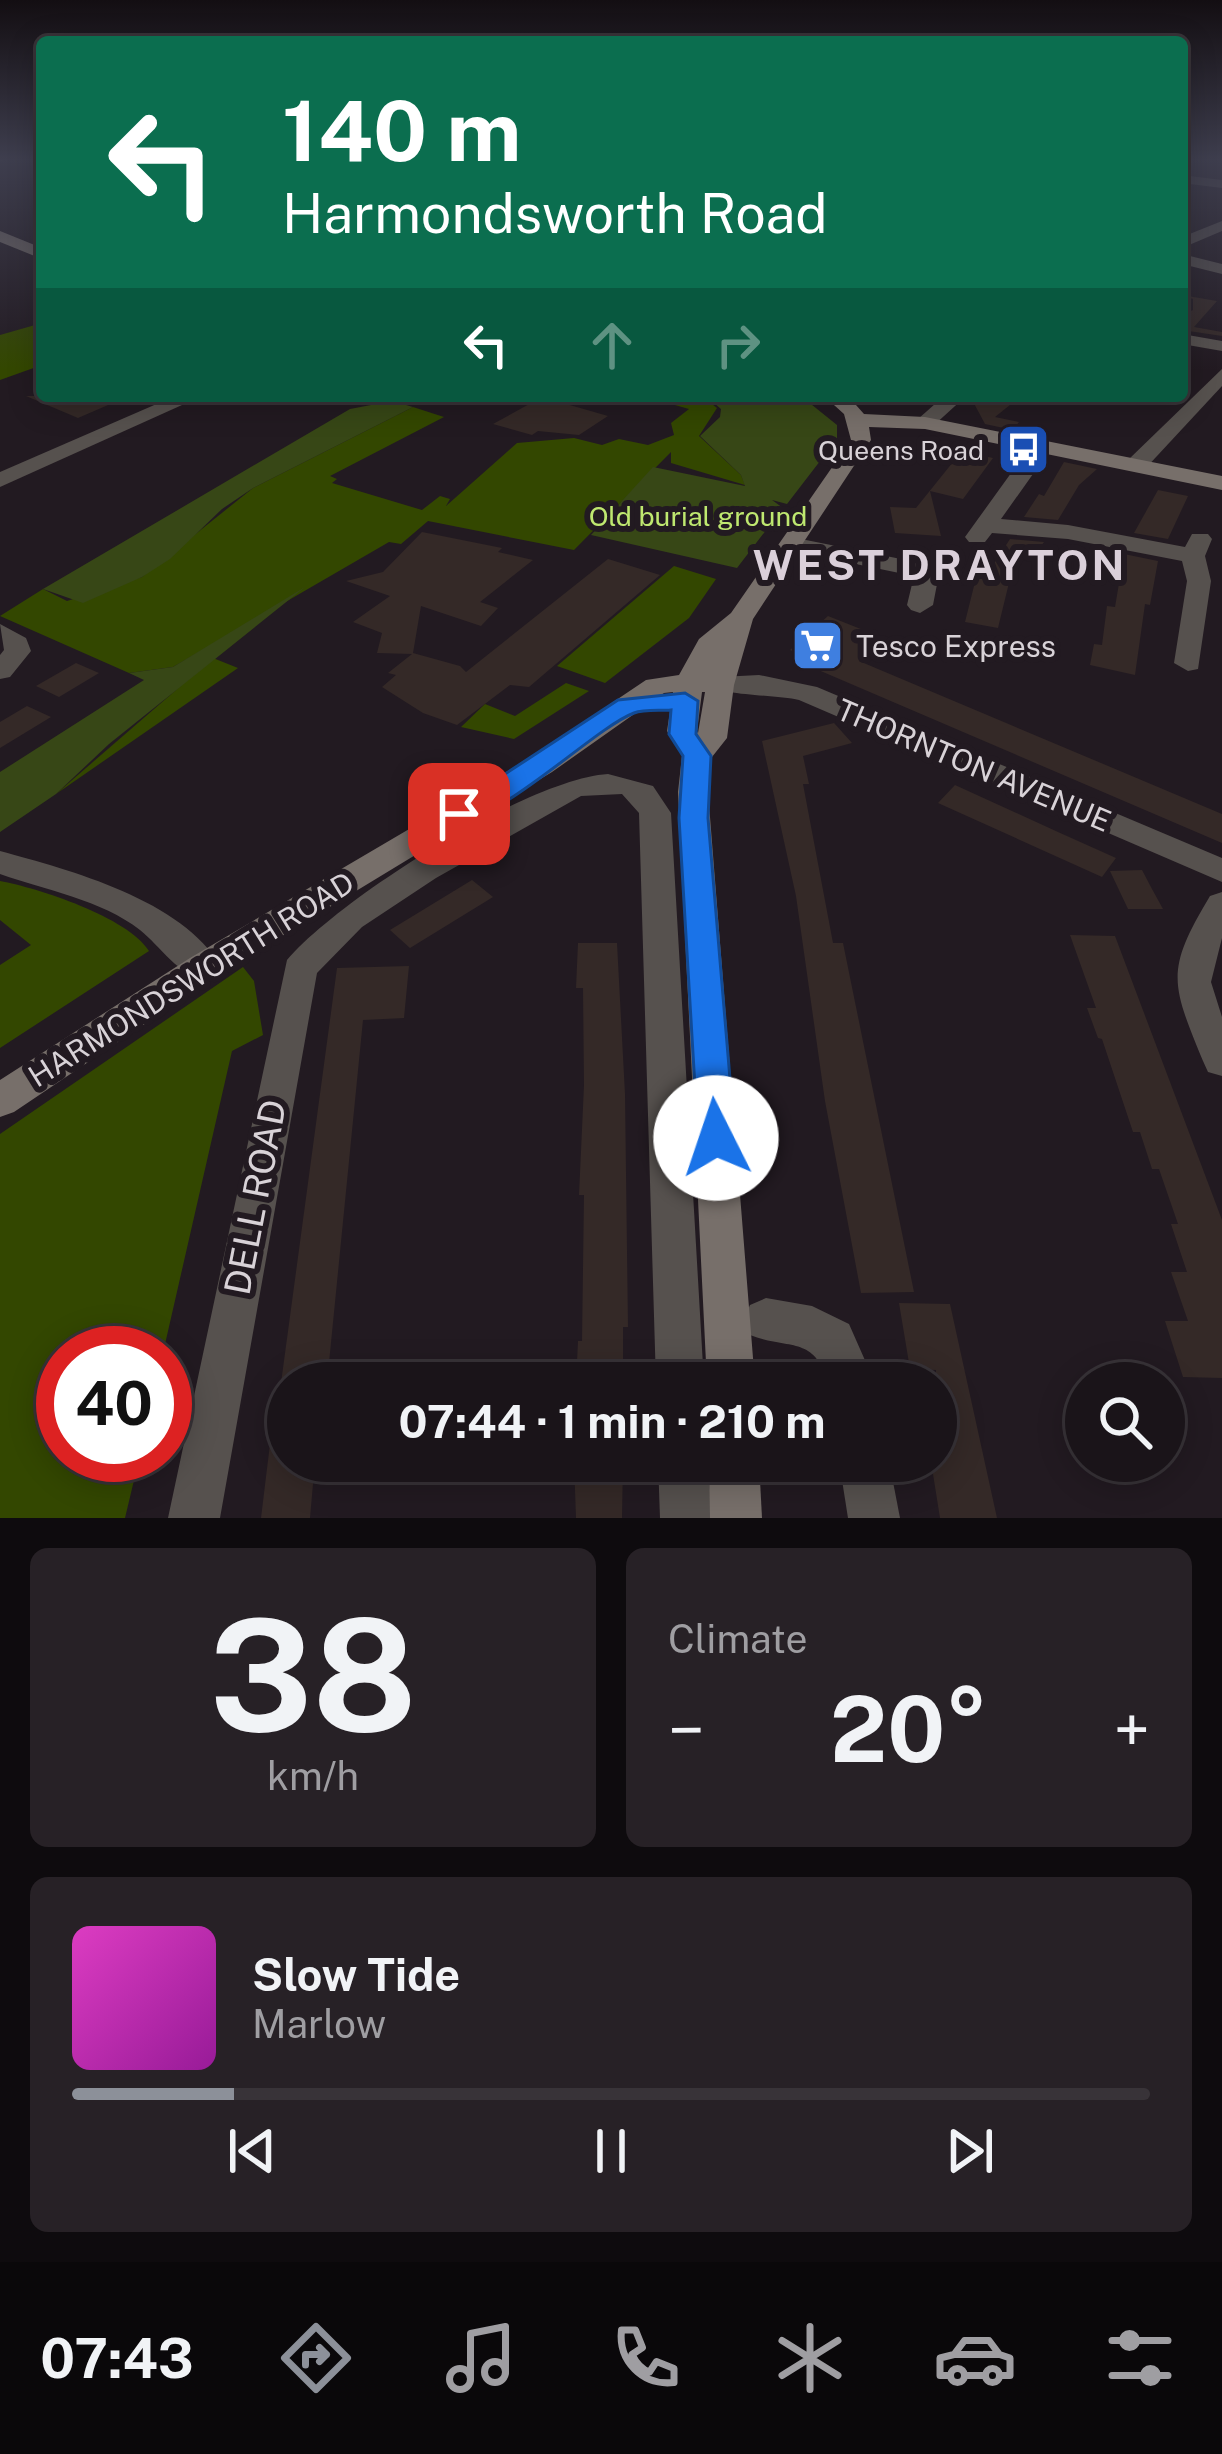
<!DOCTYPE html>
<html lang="en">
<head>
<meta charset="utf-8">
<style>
  body { margin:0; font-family:"Public Sans",sans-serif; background:#272126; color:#f1f3f6; height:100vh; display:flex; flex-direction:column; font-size:45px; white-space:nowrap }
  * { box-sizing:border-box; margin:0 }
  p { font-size:39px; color:#9f9ea2 }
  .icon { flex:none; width:66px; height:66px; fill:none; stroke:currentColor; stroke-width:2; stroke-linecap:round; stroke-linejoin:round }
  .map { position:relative; height:1518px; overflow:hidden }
  .details { display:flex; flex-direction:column; gap:30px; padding:30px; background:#0e0b0e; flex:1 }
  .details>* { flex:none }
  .hud { position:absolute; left:36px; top:36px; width:1152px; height:366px; border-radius:12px; box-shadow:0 6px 30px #0003,0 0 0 3px #383338; background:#0b6e4f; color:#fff; overflow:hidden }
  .fabs { position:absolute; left:1065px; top:1362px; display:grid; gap:24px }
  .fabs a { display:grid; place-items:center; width:120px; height:120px; border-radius:50%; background:#1a1419; box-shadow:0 6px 30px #0003,0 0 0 3px #383338; font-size:60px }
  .speed { position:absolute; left:36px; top:1326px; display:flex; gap:24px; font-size:60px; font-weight:700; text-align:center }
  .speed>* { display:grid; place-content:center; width:156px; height:156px; border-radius:50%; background:#1a1419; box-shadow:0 6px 30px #0003,0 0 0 3px #383338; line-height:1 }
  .speed .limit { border:18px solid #d22; background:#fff; color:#111 }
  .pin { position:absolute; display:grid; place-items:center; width:102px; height:102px; color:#fff; margin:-51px; border-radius:24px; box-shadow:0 6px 18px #0006 }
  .me { position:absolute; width:132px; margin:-66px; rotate:356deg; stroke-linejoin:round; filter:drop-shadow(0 0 9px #0008) }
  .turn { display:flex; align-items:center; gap:42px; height:252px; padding:0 48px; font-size:54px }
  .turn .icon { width:156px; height:156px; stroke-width:2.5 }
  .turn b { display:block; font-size:84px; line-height:102px }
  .lanes { display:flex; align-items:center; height:114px; padding:0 48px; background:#0003; justify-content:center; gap:60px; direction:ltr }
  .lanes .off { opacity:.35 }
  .big { font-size:90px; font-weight:700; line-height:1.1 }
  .details .card { flex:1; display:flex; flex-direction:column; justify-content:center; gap:18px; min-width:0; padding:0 42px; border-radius:18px; background:#272126 }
  .details .dial { align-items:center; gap:0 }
  .dial b { font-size:156px; line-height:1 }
  .song { display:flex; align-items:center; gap:36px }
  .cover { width:144px; height:144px; border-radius:18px; background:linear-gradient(135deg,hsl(310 70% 55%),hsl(300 70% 35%)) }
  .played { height:12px; border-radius:6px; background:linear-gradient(90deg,#8c9099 15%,#383338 15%) }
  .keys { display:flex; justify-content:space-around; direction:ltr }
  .heat { display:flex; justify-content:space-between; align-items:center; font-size:66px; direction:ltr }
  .details .tiles { flex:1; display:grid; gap:30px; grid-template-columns:1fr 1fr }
  .card:last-child { grid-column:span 2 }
  .trip { position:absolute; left:267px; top:1362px; width:690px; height:120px; border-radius:60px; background:#1a1419; box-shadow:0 6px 30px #0003,0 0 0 3px #383338; font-weight:700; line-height:120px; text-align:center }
  .tabs { display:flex; height:192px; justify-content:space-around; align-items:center; background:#0a080a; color:#9f9ea2 }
  .tabs .icon { width:84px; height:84px }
  .tabs .selected { color:#8c9099 }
  .tabs b { font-size:54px; color:#f1f3f6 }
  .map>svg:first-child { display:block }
  .green { fill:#334700 }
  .forest { fill:#374716 }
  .building { fill:#342927 }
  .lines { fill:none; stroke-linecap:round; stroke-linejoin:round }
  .street { fill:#56514e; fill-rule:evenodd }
  .secondary { fill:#776f6a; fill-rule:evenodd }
  .route { fill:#1a73e8; stroke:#114b97; stroke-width:3 }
  .labels { text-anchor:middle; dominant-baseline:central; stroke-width:12; stroke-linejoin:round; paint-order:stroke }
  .far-poi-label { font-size:27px; fill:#d8d2d7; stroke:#221a21; text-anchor:end }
  .far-park-label { font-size:27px; fill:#bfe870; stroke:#221a21 }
  .poi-label { font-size:30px; fill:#d8d2d7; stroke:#221a21; text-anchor:start }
  .street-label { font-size:30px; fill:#d8d2d7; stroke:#221a21 }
  .near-street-label { font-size:36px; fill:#d8d2d7; stroke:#221a21 }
  .district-label { font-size:42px; font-weight:bold; letter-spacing:3px; fill:#dbd0da; stroke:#221a21 }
</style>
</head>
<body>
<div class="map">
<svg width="1222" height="1518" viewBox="0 0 1222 1518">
  <rect width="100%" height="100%" fill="#221a21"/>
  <g class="green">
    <path d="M42,323v42l-42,15v-45z"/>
    <path d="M643,396c26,0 54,-6 74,12l-18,28 42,39 4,10 -74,-22v-11l-97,98 -146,-29 -27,23 -12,-2 -216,125 -44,6 -129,-57 43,-27 24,12 75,-24 111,-89 160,-81 31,10 -114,59 7,3 -5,4 90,27 18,-14 10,3 -4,7 71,-63 57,-5 28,7 17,-6 29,6 26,-10 -3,-12 18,-14z"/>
    <path d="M674,566l42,13 -27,39 -84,65 -48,-17z"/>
    <path d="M213,658l25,10 -182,126z"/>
    <path d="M566,683l23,8 -75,48 -53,-12 24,-23 30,12z"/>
    <path d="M0,881c38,7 128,36 149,70l-149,97v-83l31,-20 -31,-25z"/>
    <path d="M243,967l11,14 9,54 -31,16 -69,302h-100v102h77l-15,63h-125v-384z"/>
  </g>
  <g class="forest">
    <path d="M706,396h95l36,29v14l-50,65 -15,-4 11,8 -46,60 -146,-33 62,-68 92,19 -4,-11 -41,-39 20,-19 1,-8z"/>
    <path d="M392,401l21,6 -160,81 -31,21 -52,50 -28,18 -59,26 -40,-14 307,-180z"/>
    <path d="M305,587l-196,157 -53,50 -56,38v-60l144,-92 -15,-7 44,-6z"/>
  </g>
  <g class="building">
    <path d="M1182,295l35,6 -23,26 28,5v4l-40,-6v-15l11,-5v-11z"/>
    <path d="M26,396h103l-51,22z"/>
    <path d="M970,396h51l-26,21 24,5 -6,8 -28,-6z"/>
    <path d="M542,397l66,19 -29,19 -41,-4 -6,4 -39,-11z"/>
    <path d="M965,452l28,6 -30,41 -33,-8 11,45 -46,-3 -5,-26 26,1 37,-46z"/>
    <path d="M1064,462l33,7 -18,16 -21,35 -34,-3 15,-23 5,2z"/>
    <path d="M1158,490l30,6 -20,43 -34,-6z"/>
    <path d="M422,532l80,16 -4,4 35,8 -53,42 18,6 -17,18 -60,-20 -8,47 47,13 6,6 142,-113 52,16 -131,112 -19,-2 -53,40 -34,-12 -41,-26 14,-12 -8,-2 24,-19 -35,-1 5,-20 -29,-11 37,-26 -44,-15 37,-9z"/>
    <path d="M1010,539l34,3 -11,16 -17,-4 -18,74 -33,-6 11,-44 7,1 4,-15 6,1z"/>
    <path d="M1124,554l34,7 -8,44 -5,-1 -10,71 -45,-10 4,-21 8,1 5,-39 8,1z"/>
    <path d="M828,616l58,23 -27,22 363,153v29l-413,-177 6,-5 -25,-11z"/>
    <path d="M76,663l23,10 -40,24 -23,-11z"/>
    <path d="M27,706l24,11 -51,31v-26z"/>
    <path d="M834,723l18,20 -49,13 6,28h-6l30,159h10l71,349 -53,1 -36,-192 -29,-205 -34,-155z"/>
    <path d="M955,785l103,47 58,26 -14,19 -164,-74z"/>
    <path d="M1142,870l10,19 11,20h-35l-18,-38z"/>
    <path d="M472,880l21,17 -83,51 -20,-18z"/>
    <path d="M1070,935l45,1 107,284v158l-39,-1 -18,-56h23l-17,-49h16l-16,-48h7l-19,-55h-7l-12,-37h-7l-31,-93 -4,-1 -11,-30h9z"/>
    <path d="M578,943h39l8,151 3,233h-5v56h-47l2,-42h4l2,-146h-5l5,-110 -1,-97h-7z"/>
    <path d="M409,966l-5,52 -41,2 -36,363h-46l56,-415z"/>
    <path d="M899,1303l51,1 47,214h-57l-7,-44 3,-104 -26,-1z"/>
    <path d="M274,1411l14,1v49h27l-5,57h-49z"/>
    <path d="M574,1461h49l-1,57h-46z"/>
  </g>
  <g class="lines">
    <g class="street">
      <path d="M1182,175l40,5v8l-40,-5z"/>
      <path d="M1222,221v10l-40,17v-11z"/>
      <path d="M1182,254l40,10v10l-40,-10z"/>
      <path d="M1182,300l7,2v8l-7,1z"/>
      <path d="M1182,334l40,7v10l-40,-7z"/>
      <path d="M1222,369v17l-78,84h-16v-10z"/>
      <path d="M175,396h27l-202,91v-15z"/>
      <path d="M944,396h22l-34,31h-14v-8z"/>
      <path d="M1022,467l11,7 -32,45 67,6 117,22 7,-13h16l4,5 -7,17 6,25 -13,88 -10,2 -14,-8 13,-82 -5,-20 -114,-22 -76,-6 -7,9h-16l-4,-5 49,-68z"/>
      <path d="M791,537l135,27 12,15 -5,26 -13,8 -9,-3 -4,-5 6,-25 -4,-5 -126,-26 -4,-5z"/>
      <path d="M0,624l26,14 5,13 -21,26 -10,2v-24l4,-5z"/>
      <path d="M759,675l58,12 405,171v24l-423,-182c-22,-5 -82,-5 -93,-15l14,-8z"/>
      <path d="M608,774l45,12 18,27 33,570h-48l-17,-570 -17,-19 -41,2 -145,82 -74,49 -45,46 -97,545h-52l119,-558c53,-62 241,-181 321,-186z"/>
      <path d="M0,851c70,19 183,49 221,116l-5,9c-32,10 -53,-28 -76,-46 -38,-30 -95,-40 -140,-56z"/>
      <path d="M1222,892v46l-11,44 11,35v59l-14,-4 -5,-11c-32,-78 -38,-90 7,-165z"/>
      <path d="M766,1298l46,8 37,18 26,59h-48c-11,-48 -40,-33 -77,-48l-7,-15 7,-15z"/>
      <path d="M658,1461h50l4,57h-52z"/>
      <path d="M839,1461h50l11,57h-52z"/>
    </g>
    <g class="secondary">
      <path d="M0,158h8l-8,4z"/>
      <path d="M0,231l42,17v11l-42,-17z"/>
      <path d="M824,396h24l16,18 61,3 297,59v14l-297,-61 -56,-2 2,13 -118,179 -19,66 -7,53 -15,19 -4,35 47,591h-48l-29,-591 4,-36 -15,-25 6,-39 -9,1 -112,79 -336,204 -202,136 -14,5v-37l190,-122 340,-200 116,-78 33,-5 20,-36 32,-26 120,-173 -7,-26zM702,692h3l-7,41 -1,-2z"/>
      <path d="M709,1461h50l3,57h-52z"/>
    </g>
  </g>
  <linearGradient id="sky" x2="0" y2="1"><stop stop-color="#130e12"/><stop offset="0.43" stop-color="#3e3e4e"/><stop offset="1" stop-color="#3e3e4e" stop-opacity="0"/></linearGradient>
  <rect width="1222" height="370" fill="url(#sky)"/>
  <path class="route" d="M685,693l13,8 -2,33 15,22 -3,62 27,320 -6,11 -13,4 -13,-4 -5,-11 -19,-320 4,-62 -14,-22 2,-24c-11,1 -27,-1 -37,3 -42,16 -143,119 -185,107l-5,-6 174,-114z"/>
  <defs>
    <symbol id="bus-square" viewBox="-11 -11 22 22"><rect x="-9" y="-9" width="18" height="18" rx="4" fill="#1a4fb4" stroke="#221a21"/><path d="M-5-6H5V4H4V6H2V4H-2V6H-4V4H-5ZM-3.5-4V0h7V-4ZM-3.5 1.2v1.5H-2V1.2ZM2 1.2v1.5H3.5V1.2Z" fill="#fff"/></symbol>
    <symbol id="supermarket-square" viewBox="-11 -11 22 22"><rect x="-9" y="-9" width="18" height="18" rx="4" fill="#3f7fe0" stroke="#221a21"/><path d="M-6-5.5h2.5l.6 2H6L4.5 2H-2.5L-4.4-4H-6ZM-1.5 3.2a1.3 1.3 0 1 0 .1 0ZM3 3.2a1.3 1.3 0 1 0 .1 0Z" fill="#fff"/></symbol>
  </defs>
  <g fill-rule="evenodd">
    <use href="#bus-square" x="994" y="420" width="59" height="59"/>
    <use href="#supermarket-square" x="788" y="616" width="59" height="59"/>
  </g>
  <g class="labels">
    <g class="far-poi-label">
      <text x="984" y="450">Queens Road</text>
    </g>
    <g class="far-park-label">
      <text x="698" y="516">Old burial ground</text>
    </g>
    <g class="poi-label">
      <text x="856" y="646">Tesco Express</text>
    </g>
    <g class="street-label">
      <text transform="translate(974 765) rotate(23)">THORNTON AVENUE</text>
      <text transform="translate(191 979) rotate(-32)">HARMONDSWORTH ROAD</text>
    </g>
    <g class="near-street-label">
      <text transform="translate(255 1197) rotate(-79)">DELL ROAD</text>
    </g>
    <g class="district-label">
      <text x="940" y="564">WEST DRAYTON</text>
    </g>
  </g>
</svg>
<div class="fabs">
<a><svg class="icon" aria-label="search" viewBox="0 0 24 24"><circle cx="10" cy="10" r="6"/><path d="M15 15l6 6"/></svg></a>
</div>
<div class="speed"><div class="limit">40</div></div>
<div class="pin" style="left:459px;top:814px;background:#d93025"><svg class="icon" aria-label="arrive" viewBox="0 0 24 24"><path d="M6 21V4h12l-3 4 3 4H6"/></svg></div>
<svg class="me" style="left:716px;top:1138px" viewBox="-20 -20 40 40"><circle r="19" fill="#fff"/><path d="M0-13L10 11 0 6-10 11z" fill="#1a73e8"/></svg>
<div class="trip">07:44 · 1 min · 210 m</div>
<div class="hud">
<div class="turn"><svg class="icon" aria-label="left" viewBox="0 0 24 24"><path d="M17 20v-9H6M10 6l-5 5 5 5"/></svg><div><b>140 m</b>Harmondsworth Road</div></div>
<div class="lanes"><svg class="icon" aria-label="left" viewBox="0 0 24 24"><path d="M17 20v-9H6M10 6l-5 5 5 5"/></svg><svg class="icon off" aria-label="ahead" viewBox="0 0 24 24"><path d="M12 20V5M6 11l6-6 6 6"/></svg><svg class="icon off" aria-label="right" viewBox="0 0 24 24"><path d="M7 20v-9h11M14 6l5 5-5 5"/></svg></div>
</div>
</div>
<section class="details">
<div class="tiles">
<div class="card dial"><b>38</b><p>km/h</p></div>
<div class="card"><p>Climate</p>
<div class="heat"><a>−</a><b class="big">20°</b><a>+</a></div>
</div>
<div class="card">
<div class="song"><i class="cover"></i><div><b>Slow Tide</b><p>Marlow</p></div></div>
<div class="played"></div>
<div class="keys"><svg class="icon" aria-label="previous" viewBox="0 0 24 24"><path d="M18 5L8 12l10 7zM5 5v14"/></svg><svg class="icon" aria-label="pause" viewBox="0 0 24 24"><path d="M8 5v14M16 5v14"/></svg><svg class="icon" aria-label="next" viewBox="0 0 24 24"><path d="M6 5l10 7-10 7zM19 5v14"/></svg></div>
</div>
</div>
</section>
<nav class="tabs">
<b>07:43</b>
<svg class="icon selected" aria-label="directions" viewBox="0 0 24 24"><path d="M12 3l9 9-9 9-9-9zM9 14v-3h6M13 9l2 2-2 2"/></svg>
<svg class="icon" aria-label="music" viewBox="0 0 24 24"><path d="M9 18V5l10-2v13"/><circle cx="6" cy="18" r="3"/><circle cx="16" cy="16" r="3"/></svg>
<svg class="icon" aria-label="phone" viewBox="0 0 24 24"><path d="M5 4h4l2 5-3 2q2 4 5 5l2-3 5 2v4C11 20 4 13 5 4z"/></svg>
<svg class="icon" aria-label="climate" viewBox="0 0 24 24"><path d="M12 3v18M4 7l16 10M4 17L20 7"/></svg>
<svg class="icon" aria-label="car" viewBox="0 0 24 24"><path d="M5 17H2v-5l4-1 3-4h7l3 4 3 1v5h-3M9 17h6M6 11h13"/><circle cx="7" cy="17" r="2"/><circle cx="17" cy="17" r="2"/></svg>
<svg class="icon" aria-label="filters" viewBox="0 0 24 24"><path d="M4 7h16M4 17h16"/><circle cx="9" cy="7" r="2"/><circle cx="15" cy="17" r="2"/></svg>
</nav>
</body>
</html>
